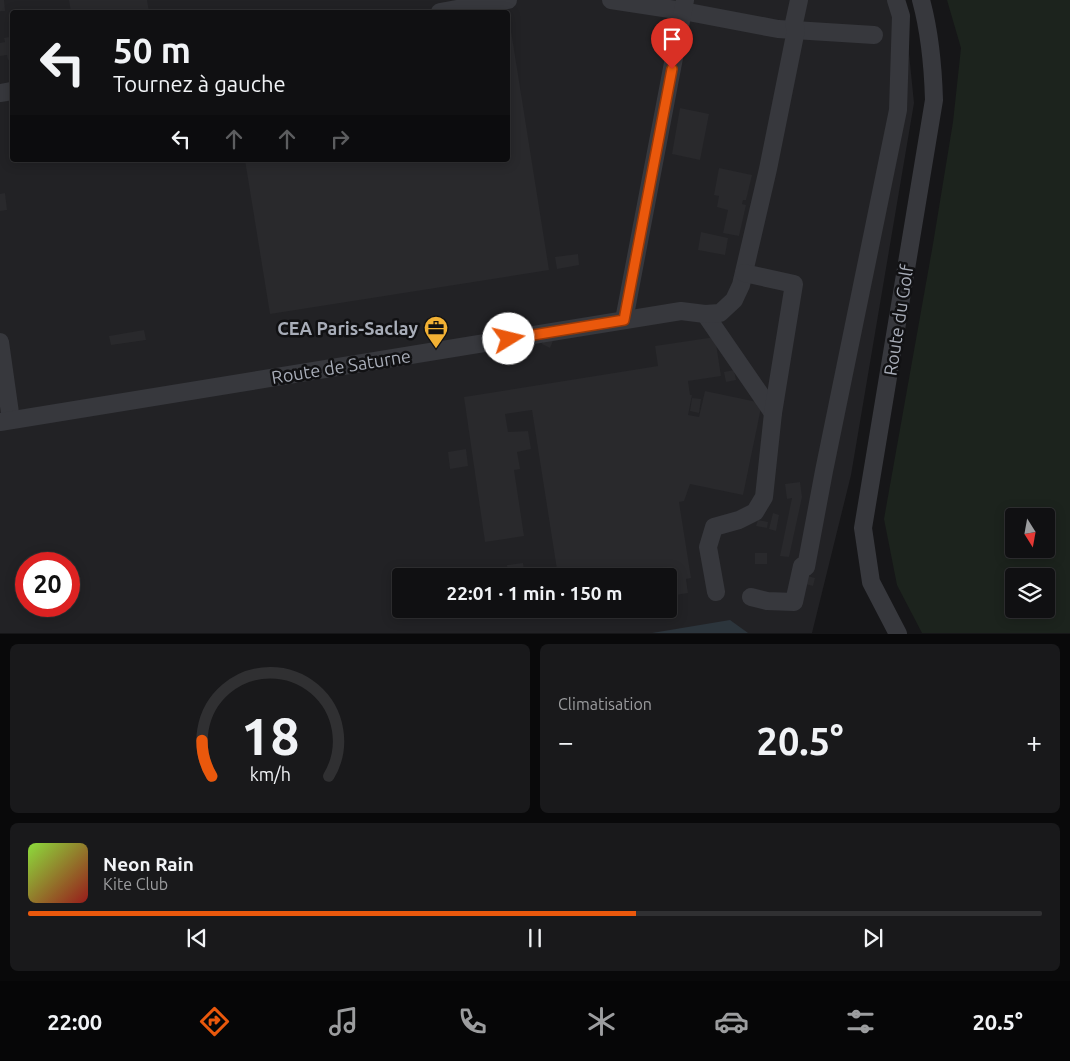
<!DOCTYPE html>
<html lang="fr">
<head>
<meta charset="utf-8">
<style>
  body { margin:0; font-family:Ubuntu,sans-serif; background:#19191b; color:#f1f3f6; height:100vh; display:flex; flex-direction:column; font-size:19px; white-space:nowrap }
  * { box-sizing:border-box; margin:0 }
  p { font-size:16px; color:#9c9d9f }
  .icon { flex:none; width:28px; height:28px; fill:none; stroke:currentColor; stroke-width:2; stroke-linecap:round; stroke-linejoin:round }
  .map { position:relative; height:634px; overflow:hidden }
  .sheet { display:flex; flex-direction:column; gap:10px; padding:10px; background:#09090a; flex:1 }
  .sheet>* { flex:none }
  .top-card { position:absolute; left:10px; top:10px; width:500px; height:152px; border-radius:5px; box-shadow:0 2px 12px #0003,0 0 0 1px #303032; background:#101012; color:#f1f3f6; overflow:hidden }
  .needle { width:32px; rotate:169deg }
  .fabs { position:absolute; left:1005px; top:508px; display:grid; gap:10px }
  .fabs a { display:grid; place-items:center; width:50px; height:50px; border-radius:5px; background:#101012; box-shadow:0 2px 12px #0003,0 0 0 1px #303032; font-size:25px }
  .speed { position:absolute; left:15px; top:552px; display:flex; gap:10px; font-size:25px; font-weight:700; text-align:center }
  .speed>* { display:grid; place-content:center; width:65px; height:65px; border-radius:50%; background:#101012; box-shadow:0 2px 12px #0003,0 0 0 1px #303032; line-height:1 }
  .speed .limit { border:8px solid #d22; background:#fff; color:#111 }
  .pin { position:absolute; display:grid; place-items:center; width:42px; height:42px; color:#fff; margin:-51px -21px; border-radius:50% 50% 50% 0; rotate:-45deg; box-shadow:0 0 5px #0007 }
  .pin .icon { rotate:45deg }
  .me { position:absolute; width:55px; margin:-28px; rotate:81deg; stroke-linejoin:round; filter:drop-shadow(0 0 4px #0008) }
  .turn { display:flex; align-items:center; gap:18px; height:105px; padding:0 20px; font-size:22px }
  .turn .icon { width:65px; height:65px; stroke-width:2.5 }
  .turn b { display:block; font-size:35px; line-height:42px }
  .lanes { display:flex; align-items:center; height:48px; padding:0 20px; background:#0003; justify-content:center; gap:25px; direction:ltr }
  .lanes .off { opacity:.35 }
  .big { font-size:38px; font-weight:700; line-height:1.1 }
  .sheet .widget { flex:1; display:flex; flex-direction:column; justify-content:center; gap:8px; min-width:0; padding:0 18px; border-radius:8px; background:#19191b }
  .sheet .dial { align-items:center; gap:0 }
  .dial svg { height:130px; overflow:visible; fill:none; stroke:#303032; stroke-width:7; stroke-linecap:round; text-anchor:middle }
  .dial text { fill:#f1f3f6; stroke:none }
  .song { display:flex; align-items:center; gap:15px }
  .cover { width:60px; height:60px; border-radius:8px; background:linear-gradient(135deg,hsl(90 70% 55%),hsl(0 70% 35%)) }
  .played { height:5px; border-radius:2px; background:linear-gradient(90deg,#ea580c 60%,#303032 60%) }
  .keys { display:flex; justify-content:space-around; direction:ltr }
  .heat { display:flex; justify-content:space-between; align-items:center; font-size:28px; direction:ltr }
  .sheet .tiles { flex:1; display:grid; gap:10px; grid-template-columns:1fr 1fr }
  .widget:last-child { grid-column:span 2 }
  .trip { position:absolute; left:392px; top:568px; width:285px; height:50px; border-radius:5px; background:#101012; box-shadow:0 2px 12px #0003,0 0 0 1px #303032; font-weight:700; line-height:50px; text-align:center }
  .tabs { display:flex; height:80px; justify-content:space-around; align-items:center; background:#060607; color:#9c9d9f }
  .tabs .icon { width:35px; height:35px }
  .tabs .on { color:#ea580c }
  .tabs b { font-size:22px; color:#f1f3f6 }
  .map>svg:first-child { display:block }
  .built { fill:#222225; fill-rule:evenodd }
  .green { fill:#1c231d; fill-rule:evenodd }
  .water { fill:#2c353c }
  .building { fill:#29292c }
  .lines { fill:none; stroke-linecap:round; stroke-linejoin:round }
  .minor { stroke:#37383d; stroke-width:18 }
  .route-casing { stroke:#983908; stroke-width:12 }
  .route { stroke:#ea580c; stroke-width:9 }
  .labels { text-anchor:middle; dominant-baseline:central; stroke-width:5; stroke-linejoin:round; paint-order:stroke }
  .street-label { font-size:18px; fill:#a8adb8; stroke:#111113 }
  .poi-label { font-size:18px; font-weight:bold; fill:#a8adb8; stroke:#111113; text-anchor:end }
</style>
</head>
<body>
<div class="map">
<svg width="1070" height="634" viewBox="0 0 1070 634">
  <rect width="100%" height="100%" fill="#161618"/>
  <path class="built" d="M0,0h901l4,14 9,89 -63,372 -39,158h-812zM12,12h496v148h-496zM26,564h43v42h-43zM401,576h268v33h-268z"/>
  <path class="green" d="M947,0h123v633h-148l-25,-48 -13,-66 49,-275 20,-122 8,-74zM1014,516h32v33h-32zM1014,576h32v33h-32z"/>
  <path class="water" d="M730,620l18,13h-96z"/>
  <g class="building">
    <path d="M0,0h4l1,11h-5z"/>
    <path d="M69,0h78l2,12h-78z"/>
    <path d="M508,31h3l38,239 -279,44 -25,-154h263z"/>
    <path d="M10,37l2,22 -4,1 -1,-5 -7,1v-13l5,-1 -1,-4z"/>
    <path d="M680,108l29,6 -9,46 -28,-6z"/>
    <path d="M719,168l33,7 -6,25h-3l-1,4 4,1 -7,31 -16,-3 5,-23 -11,-3 2,-11 -5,-1z"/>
    <path d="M5,193l2,17 -7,1v-17z"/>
    <path d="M701,232l27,6 -3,17 -27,-5z"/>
    <path d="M578,254l1,11 -22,4 -2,-12z"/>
    <path d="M144,330l2,10 -35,5 -2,-9z"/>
    <path d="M547,333l8,3 -5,12 -8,-4z"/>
    <path d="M715,337l6,39 -33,5 2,14h2l-4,20 11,2 6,-26 57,12 -19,92 -53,-11 -6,17 -5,1 12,76 -5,1 2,14 -19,3v-20h-111l-26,-166 -27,4 3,18 20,-1 3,18 -14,3 3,17 -6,1 10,66 -39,6 -21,-145 194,-31 -3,-20z"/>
    <path d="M734,370l2,10 -10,2 -2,-10z"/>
    <path d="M692,398l9,1 -2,14 -9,-2z"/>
    <path d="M466,449l2,17 -18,3 -2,-17z"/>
    <path d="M800,482l2,15 -13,60 -9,-1 12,-58 -5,1 -2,-15z"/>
    <path d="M773,513l6,2 -3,16 -7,-2z"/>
    <path d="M758,520l10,2 -1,6 -11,-2z"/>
    <rect x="755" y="553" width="12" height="11"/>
    <path d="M523,563l2,13h-17l-1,-11z"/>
    <path d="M796,573l19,5 -2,8 -19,-5z"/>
  </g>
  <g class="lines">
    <g class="minor">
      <path d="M611,0l72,11 95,18 96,6"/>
      <path d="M440,12l68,-12"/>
      <path d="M0,93l12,-2"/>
      <path d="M705,314l68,99"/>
      <path d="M624,320l61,-320"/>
      <path d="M0,342l11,78"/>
      <path d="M0,422l681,-111 24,3 15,-1 14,-13 7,-15 27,-116 28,-139 -2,-7 5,-23"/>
      <path d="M716,592l-8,-45 6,-20 25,-7 16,-8 9,-15 9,-84 21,-129 -50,-11"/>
      <path d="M751,597l16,4 27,1 8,-36 4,1 18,-96 74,-361 3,-94 -5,-16"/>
      <path d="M898,634l-27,-52 -8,-54 71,-428c-1,-34 -4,-67 -13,-100"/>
    </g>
  </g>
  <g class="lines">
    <defs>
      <path id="route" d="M509,339l115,-19 48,-251"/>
    </defs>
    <use href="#route" class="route-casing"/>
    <use href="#route" class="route"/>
  </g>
  <defs>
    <symbol id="office-pin" viewBox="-11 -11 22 30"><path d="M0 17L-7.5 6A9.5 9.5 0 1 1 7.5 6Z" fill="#f2b134" stroke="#111113"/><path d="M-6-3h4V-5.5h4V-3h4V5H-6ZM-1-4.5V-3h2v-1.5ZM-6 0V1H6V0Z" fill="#111"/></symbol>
  </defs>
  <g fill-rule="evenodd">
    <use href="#office-pin" x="422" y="314" width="28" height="38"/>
  </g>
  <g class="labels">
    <g class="street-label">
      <text transform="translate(898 320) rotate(-81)">Route du Golf</text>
      <text transform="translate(341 366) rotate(-9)">Route de Saturne</text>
    </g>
    <g class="poi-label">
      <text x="418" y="328">CEA Paris-Saclay</text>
    </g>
  </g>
</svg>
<div class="fabs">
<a><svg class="needle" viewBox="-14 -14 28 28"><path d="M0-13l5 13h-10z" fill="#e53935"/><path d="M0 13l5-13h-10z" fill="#9c9d9f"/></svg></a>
<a><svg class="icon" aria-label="layers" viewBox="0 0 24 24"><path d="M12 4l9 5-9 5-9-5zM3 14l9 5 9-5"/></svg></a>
</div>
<div class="speed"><div class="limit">20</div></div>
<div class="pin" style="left:672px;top:69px;background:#d93025"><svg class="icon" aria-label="arrive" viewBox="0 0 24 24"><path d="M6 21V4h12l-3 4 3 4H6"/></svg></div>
<svg class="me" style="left:509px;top:339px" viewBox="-20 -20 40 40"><circle r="19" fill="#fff"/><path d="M0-13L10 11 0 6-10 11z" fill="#ea580c"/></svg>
<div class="trip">22:01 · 1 min · 150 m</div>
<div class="top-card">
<div class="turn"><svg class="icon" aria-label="left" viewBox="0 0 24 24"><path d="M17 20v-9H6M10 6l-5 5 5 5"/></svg><div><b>50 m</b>Tournez à gauche</div></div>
<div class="lanes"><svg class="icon" aria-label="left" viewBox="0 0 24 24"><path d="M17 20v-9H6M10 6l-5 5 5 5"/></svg><svg class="icon off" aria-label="ahead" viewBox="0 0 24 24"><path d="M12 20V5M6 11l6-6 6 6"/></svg><svg class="icon off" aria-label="ahead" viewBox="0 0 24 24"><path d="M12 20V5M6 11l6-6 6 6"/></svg><svg class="icon off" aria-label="right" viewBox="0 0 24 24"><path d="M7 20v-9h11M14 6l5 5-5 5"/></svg></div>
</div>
</div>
<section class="sheet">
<div class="tiles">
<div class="widget dial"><svg viewBox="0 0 100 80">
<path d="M14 69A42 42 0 1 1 86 69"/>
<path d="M14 69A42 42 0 0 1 8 47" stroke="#ea580c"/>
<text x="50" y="56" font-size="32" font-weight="700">18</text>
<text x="50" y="72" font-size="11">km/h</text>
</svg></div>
<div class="widget"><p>Climatisation</p>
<div class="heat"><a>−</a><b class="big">20.5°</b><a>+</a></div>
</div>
<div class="widget">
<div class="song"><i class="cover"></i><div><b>Neon Rain</b><p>Kite Club</p></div></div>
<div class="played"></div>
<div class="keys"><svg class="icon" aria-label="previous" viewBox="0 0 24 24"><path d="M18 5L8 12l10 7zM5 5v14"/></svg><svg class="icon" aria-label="pause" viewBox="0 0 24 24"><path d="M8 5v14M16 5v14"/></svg><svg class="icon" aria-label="next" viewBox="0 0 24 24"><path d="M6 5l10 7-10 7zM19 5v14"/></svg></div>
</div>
</div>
</section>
<nav class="tabs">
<b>22:00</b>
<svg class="icon on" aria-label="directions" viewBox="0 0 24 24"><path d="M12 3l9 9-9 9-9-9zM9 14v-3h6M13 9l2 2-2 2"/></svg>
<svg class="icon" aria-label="music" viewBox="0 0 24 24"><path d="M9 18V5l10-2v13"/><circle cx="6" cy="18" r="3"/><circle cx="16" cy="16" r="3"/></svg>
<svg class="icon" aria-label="phone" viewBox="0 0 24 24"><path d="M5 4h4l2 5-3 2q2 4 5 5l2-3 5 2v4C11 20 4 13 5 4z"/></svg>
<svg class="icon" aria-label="climate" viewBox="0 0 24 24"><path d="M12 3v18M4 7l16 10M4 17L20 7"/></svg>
<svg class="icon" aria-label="car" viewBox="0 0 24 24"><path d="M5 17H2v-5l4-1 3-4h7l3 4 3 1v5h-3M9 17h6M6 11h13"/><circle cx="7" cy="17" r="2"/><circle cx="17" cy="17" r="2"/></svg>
<svg class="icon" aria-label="filters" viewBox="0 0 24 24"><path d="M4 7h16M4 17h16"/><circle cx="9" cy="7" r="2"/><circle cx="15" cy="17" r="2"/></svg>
<b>20.5°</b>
</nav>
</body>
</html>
